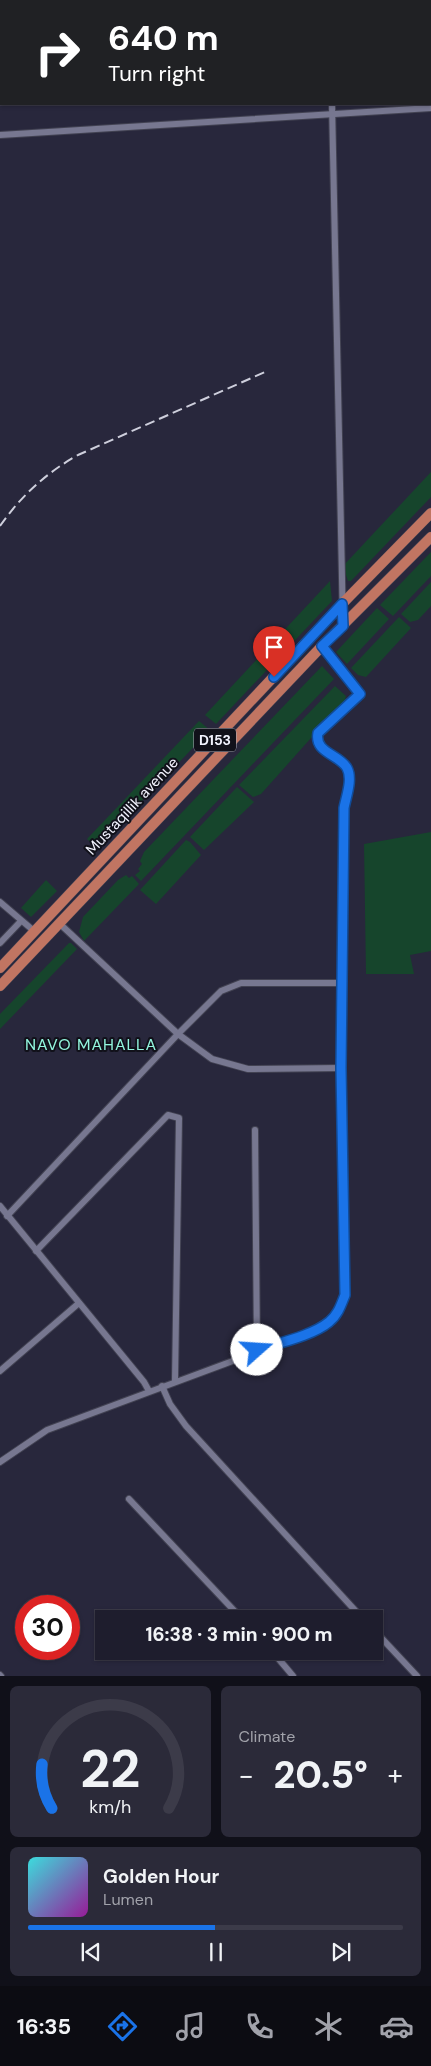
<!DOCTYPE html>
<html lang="en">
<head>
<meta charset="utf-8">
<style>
  body { margin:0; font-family:"DM Sans",sans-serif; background:#2b2a39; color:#f1f3f6; height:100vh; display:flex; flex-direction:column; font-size:19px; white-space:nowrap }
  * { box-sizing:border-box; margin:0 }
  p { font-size:16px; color:#a1a2aa }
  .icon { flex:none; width:28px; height:28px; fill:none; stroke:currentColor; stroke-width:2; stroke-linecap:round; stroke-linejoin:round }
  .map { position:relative; height:1676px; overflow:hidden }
  .sheet { display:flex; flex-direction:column; gap:10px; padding:10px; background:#101019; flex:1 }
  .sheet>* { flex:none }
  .top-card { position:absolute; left:0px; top:0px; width:431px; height:105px; box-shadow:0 1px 4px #0004,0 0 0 1px #3c3b49; background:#202124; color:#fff; overflow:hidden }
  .speed { position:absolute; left:15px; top:1595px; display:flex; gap:10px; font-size:25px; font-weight:700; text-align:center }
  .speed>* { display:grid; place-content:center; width:65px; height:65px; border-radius:50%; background:#1e1d2d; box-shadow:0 1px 4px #0004,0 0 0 1px #3c3b49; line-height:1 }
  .speed .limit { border:8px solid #d22; background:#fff; color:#111 }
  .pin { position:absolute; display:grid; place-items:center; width:42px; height:42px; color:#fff; margin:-51px -21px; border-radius:50% 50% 50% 0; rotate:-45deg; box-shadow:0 0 5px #0007 }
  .pin .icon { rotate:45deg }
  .me { position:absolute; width:55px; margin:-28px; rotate:71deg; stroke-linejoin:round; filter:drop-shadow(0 0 4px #0008) }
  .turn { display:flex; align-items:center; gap:18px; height:105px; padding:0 25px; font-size:22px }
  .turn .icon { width:65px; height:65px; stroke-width:2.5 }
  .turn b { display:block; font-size:35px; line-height:42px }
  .big { font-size:38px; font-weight:800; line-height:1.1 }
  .sheet .tile { flex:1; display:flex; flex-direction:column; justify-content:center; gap:8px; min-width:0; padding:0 18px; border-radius:8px; background:#2b2a39 }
  .sheet .dial { align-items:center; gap:0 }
  .dial svg { height:130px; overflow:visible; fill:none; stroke:#3c3b49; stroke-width:7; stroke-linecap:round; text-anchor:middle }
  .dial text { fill:#f1f3f6; stroke:none }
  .song { display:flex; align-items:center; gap:15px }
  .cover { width:60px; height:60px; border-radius:8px; background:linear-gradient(135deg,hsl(180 70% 55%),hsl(300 70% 35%)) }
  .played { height:5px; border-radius:2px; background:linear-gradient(90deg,#1a73e8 50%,#3c3b49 50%) }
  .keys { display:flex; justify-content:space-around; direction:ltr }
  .heat { display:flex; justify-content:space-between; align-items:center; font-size:28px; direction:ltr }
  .sheet .tiles { flex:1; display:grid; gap:10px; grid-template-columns:1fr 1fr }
  .tile:last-child { grid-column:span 2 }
  .trip { position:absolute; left:95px; top:1610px; width:288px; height:50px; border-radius:0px; background:#1e1d2d; box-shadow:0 1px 4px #0004,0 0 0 1px #3c3b49; font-weight:800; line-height:50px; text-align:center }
  .dock { display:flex; height:80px; justify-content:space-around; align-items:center; background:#0c0c12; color:#a1a2aa }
  .dock .icon { width:35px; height:35px }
  .dock .selected { color:#1a73e8 }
  .dock b { font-size:22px; color:#f1f3f6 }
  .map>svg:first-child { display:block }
  .green { fill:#16452c }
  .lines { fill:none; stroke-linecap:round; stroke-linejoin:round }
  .street-casing { stroke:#424252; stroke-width:8 }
  .primary-casing { stroke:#424252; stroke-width:11 }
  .street { stroke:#777790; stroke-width:6 }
  .primary { stroke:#c17562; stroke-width:10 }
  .rail { stroke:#cecfdc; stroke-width:2; stroke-dasharray:10 5; stroke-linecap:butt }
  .route-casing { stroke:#114b97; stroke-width:12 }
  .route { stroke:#1a73e8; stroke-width:9 }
  .labels { text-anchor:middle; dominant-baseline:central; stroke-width:4; stroke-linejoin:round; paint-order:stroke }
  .shield { fill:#11111a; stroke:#aeafba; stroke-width:1 }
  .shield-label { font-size:14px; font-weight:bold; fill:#f2f3fe }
  .street-label { font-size:15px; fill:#f2f3fe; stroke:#11111a }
  .neighbourhood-label { font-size:16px; letter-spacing:1px; fill:#93f7df; stroke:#11111a }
</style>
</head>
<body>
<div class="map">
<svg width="431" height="1676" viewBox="0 0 431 1676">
  <rect width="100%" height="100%" fill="#28273c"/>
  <g class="green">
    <path d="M431,472v25l-80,84h-3l-5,-15z"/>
    <path d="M431,552v24l-38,40 -13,-11z"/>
    <path d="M330,581l2,20 -116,123 -11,-9z"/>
    <path d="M431,582v24l-13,14 -8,2 -9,-8z"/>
    <path d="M377,608l12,11 -42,45 -11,-12z"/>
    <path d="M399,617l12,11 -45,49 -8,-2 -7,-7z"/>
    <path d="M322,666l12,13 -193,202 -6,-6 5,-4 -2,-2 4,-5 -2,-3 4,-9z"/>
    <path d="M335,686l11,10 -1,4 -84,94 -8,3 -14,-12z"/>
    <path d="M199,721l11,9 -113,118 -10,-9z"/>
    <path d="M237,787l17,15 -50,48 -14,-13z"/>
    <path d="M431,832v119l-21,4 4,19h-48l-2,-130z"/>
    <path d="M186,840l4,2 11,13 -45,49 -16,-14z"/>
    <path d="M126,875l3,3 3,-2 7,8 -55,57 -5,-9 4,-15 35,-37z"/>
    <path d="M46,880l11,11 -26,26 -10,-9z"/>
    <path d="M69,943h2l6,6 -77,80v-15z"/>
  </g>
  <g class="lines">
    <defs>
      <g id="street">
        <path d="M330,0l1,1"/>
        <path d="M332,104l11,522"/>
        <path d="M0,135l431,-27"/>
        <path d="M0,902l34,29"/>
        <path d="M60,924l118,110 34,25 36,10 93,-1"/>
        <path d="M0,943l21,-22"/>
        <path d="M255,1130l2,220"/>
        <path d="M0,1206l144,176 5,9"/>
        <path d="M7,1216l171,-182 43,-43 20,-8h101"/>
        <path d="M36,1251l132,-136 11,3 -4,263"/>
        <path d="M0,1371l79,-68"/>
        <path d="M162,1386l8,18 16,22 177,193"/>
        <path d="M0,1462l47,-32 261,-97c20,-11 29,-15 37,-38l-4,-227 3,-260c3,-14 6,-25 3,-40 -11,-9 -32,-19 -29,-35l42,-40 -38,-47"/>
        <path d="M129,1499l113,120"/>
        <path d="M374,1630l43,46"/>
        <path d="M272,1651l21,25"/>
        <path d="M0,1675l1,1"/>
      </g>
      <g id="primary">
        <path d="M0,968l342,-364 89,-91"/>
        <path d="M0,986l322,-340 109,-109"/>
      </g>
    </defs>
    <use href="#street" class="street-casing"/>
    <use href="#primary" class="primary-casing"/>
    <use href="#street" class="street"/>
    <use href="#primary" class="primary"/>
    <path class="rail" d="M0,526c21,-30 46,-53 78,-71l187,-83"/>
  </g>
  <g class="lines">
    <defs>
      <path id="route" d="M257,1350c21,-7 55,-14 72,-28 9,-7 12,-17 16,-27l-4,-227 3,-260c2,-11 9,-29 3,-40 -8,-14 -33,-15 -29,-35l42,-39 -38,-48 21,-20 -1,-22 -68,73"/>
    </defs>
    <use href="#route" class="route-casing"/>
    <use href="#route" class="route"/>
  </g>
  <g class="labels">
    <rect class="shield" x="194" y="728.5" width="42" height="23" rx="4"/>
    <g class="shield-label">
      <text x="215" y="740">D153</text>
    </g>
    <g class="street-label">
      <text transform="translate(132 806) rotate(-47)">Mustaqillik avenue</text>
    </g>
    <g class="neighbourhood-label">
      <text x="91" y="1044">NAVO MAHALLA</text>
    </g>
  </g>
</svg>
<div class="speed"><div class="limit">30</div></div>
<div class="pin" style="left:274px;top:677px;background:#d93025"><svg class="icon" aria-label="arrive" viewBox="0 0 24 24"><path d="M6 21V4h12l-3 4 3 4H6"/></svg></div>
<svg class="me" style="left:257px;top:1350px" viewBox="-20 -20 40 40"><circle r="19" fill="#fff"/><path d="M0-13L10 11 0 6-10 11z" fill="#1a73e8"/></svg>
<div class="trip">16:38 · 3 min · 900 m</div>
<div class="top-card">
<div class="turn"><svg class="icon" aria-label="right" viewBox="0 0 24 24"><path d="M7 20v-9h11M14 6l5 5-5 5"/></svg><div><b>640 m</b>Turn right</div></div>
</div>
</div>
<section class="sheet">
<div class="tiles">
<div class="tile dial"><svg viewBox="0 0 100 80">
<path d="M14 69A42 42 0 1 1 86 69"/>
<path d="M14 69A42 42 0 0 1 8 42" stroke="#1a73e8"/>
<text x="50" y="56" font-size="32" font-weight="700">22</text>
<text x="50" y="72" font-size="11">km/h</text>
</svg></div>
<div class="tile"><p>Climate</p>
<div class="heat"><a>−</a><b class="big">20.5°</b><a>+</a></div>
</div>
<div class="tile">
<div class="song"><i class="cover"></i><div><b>Golden Hour</b><p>Lumen</p></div></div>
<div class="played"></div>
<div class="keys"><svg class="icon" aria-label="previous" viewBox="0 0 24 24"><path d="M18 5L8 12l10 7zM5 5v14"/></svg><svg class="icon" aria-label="pause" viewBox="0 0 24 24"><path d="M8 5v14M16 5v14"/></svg><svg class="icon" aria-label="next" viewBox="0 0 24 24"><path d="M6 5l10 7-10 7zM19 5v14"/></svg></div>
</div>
</div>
</section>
<nav class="dock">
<b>16:35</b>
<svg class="icon selected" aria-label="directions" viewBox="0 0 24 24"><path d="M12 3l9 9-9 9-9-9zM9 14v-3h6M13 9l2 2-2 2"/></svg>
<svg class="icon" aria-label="music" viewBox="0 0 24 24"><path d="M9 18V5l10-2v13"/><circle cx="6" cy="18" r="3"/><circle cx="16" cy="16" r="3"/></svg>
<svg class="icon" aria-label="phone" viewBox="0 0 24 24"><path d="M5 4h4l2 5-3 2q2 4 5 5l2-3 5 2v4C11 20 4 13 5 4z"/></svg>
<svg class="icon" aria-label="climate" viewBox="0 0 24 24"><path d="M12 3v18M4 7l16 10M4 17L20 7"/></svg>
<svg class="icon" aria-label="car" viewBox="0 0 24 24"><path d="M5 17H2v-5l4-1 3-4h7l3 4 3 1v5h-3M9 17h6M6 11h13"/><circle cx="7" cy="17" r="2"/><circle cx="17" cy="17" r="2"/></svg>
</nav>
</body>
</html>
